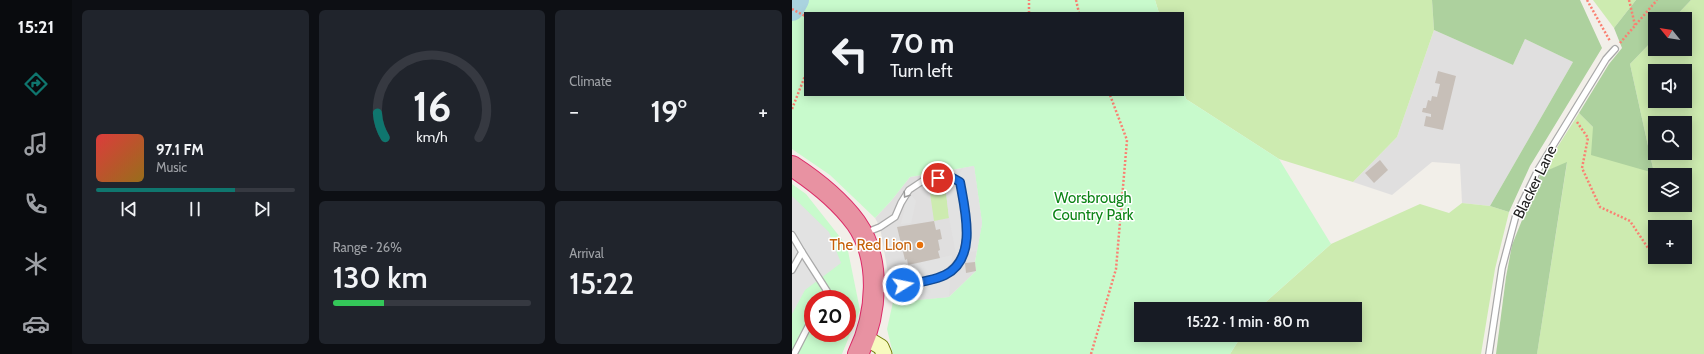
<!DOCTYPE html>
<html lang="en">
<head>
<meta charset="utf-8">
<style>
  body { margin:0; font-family:Cabin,sans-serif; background:#20242c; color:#f1f3f6; height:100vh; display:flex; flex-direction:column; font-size:15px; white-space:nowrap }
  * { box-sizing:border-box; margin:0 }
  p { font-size:13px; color:#9ea1a6 }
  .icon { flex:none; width:22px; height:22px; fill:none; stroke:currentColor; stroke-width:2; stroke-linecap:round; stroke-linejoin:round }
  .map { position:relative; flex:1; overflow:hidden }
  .side { display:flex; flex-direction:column; gap:10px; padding:10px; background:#0d0f14; width:720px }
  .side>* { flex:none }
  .banner { position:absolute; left:12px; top:12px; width:380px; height:84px; border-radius:0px; box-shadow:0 2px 10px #0003; background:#171b24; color:#f1f3f6; overflow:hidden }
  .needle { width:26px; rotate:300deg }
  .tools { position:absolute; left:856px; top:12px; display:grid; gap:8px }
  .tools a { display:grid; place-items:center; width:44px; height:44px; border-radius:0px; background:#171b24; box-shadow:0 2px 10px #0003; font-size:20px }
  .speed { position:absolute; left:12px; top:290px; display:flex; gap:8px; font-size:20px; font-weight:700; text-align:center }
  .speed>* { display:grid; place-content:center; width:52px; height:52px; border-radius:50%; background:#171b24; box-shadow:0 2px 10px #0003; line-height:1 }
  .speed .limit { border:6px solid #d22; background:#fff; color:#111 }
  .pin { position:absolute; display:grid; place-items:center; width:34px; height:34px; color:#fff; margin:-17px; border:2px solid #fff; border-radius:50%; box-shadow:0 1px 4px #0007 }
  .me { position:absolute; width:44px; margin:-22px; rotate:80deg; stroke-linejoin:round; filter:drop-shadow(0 0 3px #0008) }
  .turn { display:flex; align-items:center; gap:14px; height:84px; padding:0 20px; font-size:18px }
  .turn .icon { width:52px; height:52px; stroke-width:2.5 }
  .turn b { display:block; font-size:28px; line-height:34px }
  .big { font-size:30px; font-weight:600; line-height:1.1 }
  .side .widget { flex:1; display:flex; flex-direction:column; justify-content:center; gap:6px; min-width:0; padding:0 14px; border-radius:6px; background:#20242c }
  .side .dial { align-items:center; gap:0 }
  .dial svg { height:104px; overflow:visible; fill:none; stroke:#363941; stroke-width:7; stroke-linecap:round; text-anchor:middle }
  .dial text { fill:#f1f3f6; stroke:none }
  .song { display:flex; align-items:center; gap:12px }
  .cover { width:48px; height:48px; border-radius:6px; background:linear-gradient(135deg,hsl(0 70% 55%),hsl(40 70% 35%)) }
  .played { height:4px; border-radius:2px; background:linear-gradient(90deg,#0f766e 70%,#363941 70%) }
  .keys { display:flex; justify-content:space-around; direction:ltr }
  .heat { display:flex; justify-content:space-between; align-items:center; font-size:22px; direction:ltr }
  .charge { height:6px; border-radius:3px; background:linear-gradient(90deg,#34c759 26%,#363941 0) }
  .side .tiles { flex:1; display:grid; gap:10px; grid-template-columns:repeat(3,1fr) }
  .widget:first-child { grid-row:span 2 }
  .trip { position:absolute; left:342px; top:302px; width:228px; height:40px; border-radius:0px; background:#171b24; box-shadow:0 2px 10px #0003; font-weight:600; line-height:40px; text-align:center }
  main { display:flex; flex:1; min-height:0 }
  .dock { display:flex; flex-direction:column; width:72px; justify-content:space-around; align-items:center; background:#090b0e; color:#9ea1a6 }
  .dock .icon { width:28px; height:28px }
  .dock .selected { color:#0f766e }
  .dock b { font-size:18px; color:#f1f3f6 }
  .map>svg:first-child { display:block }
  .residential { fill:#e0dfdf }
  .grass { fill:#cdebb0; fill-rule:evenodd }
  .forest { fill:#add19e }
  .park { fill:#c8facc; fill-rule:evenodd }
  .parking { fill:#e2e2e2 }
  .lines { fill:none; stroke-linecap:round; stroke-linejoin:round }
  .river { stroke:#aad3df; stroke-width:24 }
  .building { fill:#c7bfb8 }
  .lane-casing { stroke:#a9a9a9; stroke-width:8 }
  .secondary-casing { stroke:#707d05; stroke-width:17 }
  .highway-casing { stroke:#dc2a67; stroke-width:22 }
  .path { stroke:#fa8072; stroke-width:2.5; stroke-dasharray:2 2; stroke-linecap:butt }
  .lane { stroke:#fff; stroke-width:5.5 }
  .secondary { stroke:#f7fabf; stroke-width:15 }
  .highway { stroke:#e892a2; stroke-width:20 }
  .oneway { stroke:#9c9c9c }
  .route-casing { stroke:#114b97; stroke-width:10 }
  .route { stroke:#1a73e8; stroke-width:7 }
  .food-dot { fill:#e8710a; stroke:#fff; stroke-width:1.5 }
  .labels { text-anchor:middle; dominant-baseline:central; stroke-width:3; stroke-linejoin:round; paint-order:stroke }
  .street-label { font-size:15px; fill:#222; stroke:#fff }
  .park-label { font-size:15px; fill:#0c8416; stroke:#fff }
  .food-label { font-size:15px; fill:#c56008; stroke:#fff; text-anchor:end }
</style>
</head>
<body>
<main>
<nav class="dock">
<b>15:21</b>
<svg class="icon selected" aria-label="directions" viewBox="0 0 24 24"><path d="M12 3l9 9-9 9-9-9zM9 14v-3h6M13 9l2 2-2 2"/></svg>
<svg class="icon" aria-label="music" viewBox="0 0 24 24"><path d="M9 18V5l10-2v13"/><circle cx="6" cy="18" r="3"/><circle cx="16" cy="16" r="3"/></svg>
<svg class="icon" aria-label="phone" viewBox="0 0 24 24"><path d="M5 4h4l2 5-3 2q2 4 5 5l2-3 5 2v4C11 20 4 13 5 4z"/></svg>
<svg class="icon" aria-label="climate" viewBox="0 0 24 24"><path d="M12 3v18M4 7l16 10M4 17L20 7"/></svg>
<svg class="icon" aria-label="car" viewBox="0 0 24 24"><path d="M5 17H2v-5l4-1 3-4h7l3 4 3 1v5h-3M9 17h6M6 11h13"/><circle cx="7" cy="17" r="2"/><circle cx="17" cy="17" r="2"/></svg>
</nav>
<section class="side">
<div class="tiles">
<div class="widget">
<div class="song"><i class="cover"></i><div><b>97.1 FM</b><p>Music</p></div></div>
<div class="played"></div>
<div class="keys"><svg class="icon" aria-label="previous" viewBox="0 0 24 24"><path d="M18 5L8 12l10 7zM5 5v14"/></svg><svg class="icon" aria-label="pause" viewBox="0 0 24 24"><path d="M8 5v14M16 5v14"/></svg><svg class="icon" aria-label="next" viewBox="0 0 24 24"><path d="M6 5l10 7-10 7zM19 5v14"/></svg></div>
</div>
<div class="widget dial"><svg viewBox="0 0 100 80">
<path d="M14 69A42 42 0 1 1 86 69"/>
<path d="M14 69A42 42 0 0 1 8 50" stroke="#0f766e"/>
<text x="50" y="56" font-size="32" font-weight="700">16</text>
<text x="50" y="72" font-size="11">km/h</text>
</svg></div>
<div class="widget"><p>Climate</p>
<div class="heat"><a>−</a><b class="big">19°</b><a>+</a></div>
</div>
<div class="widget"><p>Range · 26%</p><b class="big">130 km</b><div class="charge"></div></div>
<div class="widget"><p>Arrival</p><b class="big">15:22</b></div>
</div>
</section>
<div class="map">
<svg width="912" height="354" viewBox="0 0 912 354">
  <rect width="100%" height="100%" fill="#f2efe9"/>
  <g class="residential">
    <path d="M642,30l79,35 12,-26 48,23 -83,144 -28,-3 -2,-39 -28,-2 -40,33 -39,-13 44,-45z"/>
    <path d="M182,166l8,57 -7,39 1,9 -27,26 -56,5 -13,-75 -5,-9 16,-17 19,-24z"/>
  </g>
  <g class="grass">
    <path d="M363,0h277l2,30 -37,107 -44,45 -74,-23 -93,-60 -3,-10v-76h-24z"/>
    <path d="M801,0h43l-22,28z"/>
    <path d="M899,0h13v354h-167l30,-191 -26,10 38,-60 14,14 61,46 -24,-109 25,-26v11h30v-30h-12zM863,71h30v30h-30zM863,123h30v30h-30zM863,175h30v30h-30zM863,227h30v30h-30z"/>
    <path d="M153,184l4,34 -15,3 -5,-35z"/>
    <path d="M670,203l28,3 19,6 -14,57 -14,85h-251l12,-19h113v-26h-97l73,-65 89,-40 29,9z"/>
  </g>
  <g class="forest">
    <path d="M640,0h148l22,48 -72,118 -21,46 -19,-6 83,-144 -48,-23 -12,26 -79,-35z"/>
    <path d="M844,0h55l-18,19h-18v19l-25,26 24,109 -63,-18 2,-28 -14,-14 30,-49 13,-16 -8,-20z"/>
    <path d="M775,162l-30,192h-41l10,-77 6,-32 29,-72z"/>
  </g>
  <g class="park">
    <path d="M0,0h363l4,13h-354v82h378v-6l3,10 93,60 52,85 -73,65h-117v26h101l-12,19h-337l-6,-25 6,-27 56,-5 27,-26 -1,-9 7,-39 -8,-57 -64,11 -19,24 -16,17 -45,-43 -38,-26z"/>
    <path d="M0,184l14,10 41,52 13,64 -18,44h-50zM21,299h34v34h-34z"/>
  </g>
  <g class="parking">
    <path d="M182,166l8,57 -5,28 -21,3 -7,-36 -4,-34 10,-2 8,-14z"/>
    <path d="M0,196l37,36 12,31 -36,27 -13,24z"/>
    <path d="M120,196l4,5 -5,22 -10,1 6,-25z"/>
    <path d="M160,255l-3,42 -43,4 -2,-10 11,-16v-11z"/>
  </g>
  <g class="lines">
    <path class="river" d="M0,9l5,-9"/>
  </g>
  <g class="building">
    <path d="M646,71l18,5 -13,54 -19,-4 2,-10 5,1v-3l-9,-2 1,-4h3l2,-8 3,1 1,-5 5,1 3,-13 -5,-1z"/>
    <path d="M588,160l8,10 -14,13 -9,-10z"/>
    <path d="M142,221l2,9 4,-1 2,10 -4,1 2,10 -2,1 2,7 -32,7 -1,-6 -2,1 -8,-33z"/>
    <path d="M183,262l1,9 -10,2 -1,-10z"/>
  </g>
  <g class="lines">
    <defs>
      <g id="lane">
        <path d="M73,233l15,-6 15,-10 6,-14 8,-13 15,-10 27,-3 9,5c7,39 19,86 -32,99 -17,4 -34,5 -51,10"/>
        <path d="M0,235l10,17 -10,18"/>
        <path d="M10,252l25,39 -5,8"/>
        <path d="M2,354l19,-37"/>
        <path d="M697,354l13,-86 14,-53 22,-45 68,-111 9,-10"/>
      </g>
      <path id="secondary" d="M74,338l15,9 3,7"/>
      <path id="highway" d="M0,166c23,15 47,34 64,57 26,37 21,92 2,131"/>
    </defs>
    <use href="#lane" class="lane-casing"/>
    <use href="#secondary" class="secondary-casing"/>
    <use href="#highway" class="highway-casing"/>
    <g class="path">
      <path d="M284,0l3,13"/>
      <path d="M795,0l23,41"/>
      <path d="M837,0l6,25"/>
      <path d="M0,9l13,7"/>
      <path d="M237,13v-13"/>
      <path d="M828,43l37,-43"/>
      <path d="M0,109l13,-33"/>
      <path d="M785,122l11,16 -6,30 18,39 30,14 28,42"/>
      <path d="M299,354l25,-85 11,-129 -17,-45"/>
    </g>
    <use href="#lane" class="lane"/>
    <use href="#secondary" class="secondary"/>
    <use href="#highway" class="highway"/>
  </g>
  <defs><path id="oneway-chevron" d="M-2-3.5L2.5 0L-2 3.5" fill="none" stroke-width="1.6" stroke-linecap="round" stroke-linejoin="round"/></defs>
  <use class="oneway" href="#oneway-chevron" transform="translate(114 195) rotate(124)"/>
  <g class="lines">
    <defs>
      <path id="route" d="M111,285c14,-2 29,-4 42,-10 33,-16 20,-65 15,-93l-9,-5 -13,1"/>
    </defs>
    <use href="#route" class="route-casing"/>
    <use href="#route" class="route"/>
  </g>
  <circle class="food-dot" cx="128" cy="245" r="4"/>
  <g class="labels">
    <g class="street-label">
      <text transform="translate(743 182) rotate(-64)">Blacker Lane</text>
    </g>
    <g class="park-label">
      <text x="301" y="198">Worsbrough<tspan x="301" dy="17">Country Park</tspan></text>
    </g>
    <g class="food-label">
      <text x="120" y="245">The Red Lion</text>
    </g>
  </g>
</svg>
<div class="tools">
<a><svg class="needle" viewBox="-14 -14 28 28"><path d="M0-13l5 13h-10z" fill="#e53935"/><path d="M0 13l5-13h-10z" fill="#9ea1a6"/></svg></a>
<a><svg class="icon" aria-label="sound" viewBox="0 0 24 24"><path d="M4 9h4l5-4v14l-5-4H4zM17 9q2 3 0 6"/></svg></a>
<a><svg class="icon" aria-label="search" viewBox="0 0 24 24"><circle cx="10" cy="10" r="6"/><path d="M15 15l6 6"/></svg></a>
<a><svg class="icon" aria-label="layers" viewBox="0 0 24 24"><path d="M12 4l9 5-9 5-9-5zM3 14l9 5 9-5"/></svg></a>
<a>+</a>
</div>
<div class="speed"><div class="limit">20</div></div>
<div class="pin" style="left:146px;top:178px;background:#d93025"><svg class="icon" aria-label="arrive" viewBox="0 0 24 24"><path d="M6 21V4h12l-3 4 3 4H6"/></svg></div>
<svg class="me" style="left:111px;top:285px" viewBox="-20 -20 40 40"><circle r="17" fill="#1a73e8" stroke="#fff" stroke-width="3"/><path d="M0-11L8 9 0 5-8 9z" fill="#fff"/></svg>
<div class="trip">15:22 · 1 min · 80 m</div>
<div class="banner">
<div class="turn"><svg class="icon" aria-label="left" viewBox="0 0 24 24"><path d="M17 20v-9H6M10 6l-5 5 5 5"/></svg><div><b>70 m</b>Turn left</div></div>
</div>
</div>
</main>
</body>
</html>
